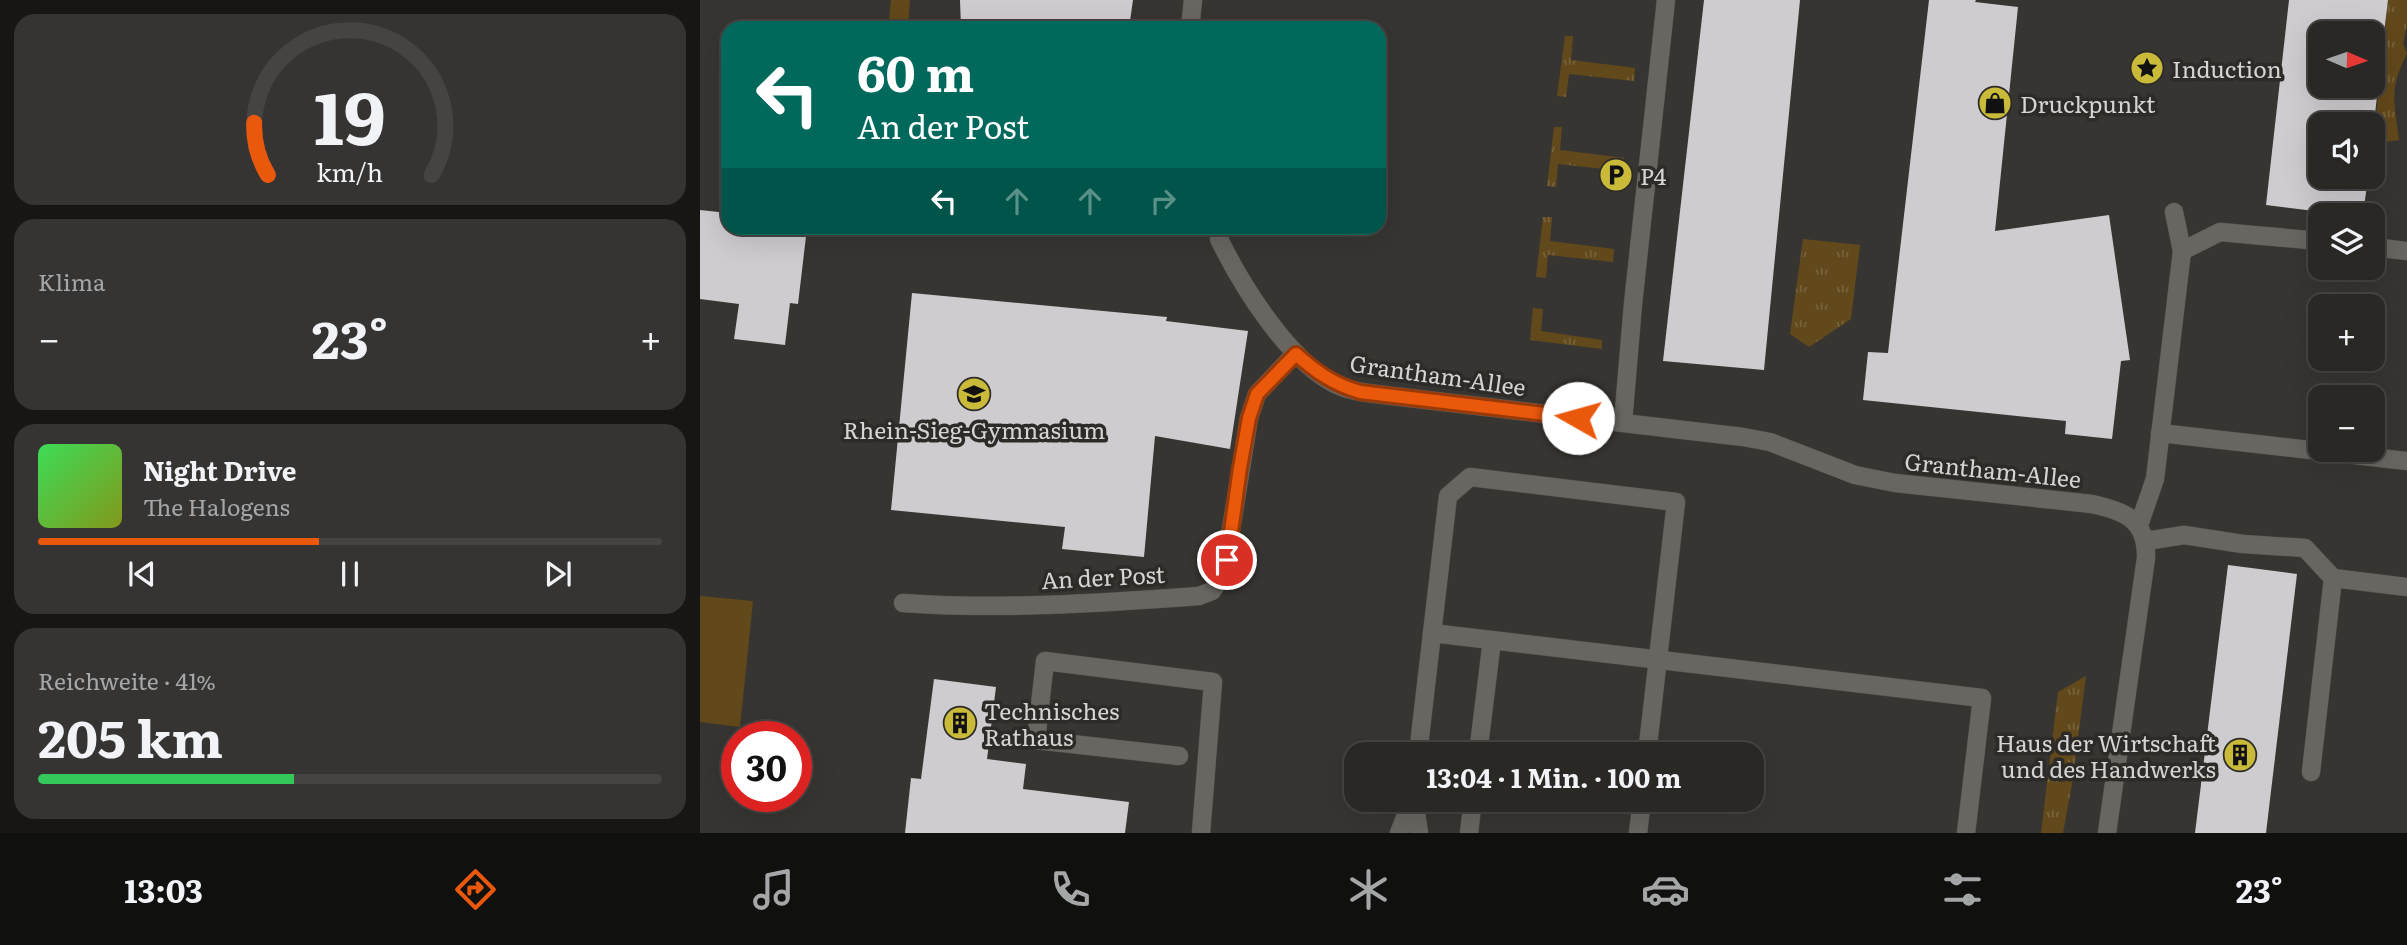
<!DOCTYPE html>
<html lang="de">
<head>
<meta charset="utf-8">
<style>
  body { margin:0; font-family:Literata,serif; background:#353432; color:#f1f3f6; height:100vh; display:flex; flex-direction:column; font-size:26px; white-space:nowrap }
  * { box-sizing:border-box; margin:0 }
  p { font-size:23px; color:#a5a6a7 }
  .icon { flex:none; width:38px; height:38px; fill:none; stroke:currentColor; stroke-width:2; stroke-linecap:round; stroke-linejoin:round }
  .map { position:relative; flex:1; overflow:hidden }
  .details { display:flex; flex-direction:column; gap:14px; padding:14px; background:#171614; width:700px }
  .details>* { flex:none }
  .hud { position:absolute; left:21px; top:21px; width:665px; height:214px; border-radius:21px; box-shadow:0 7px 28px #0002,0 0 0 2px #454442; background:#00695c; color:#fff; overflow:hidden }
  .needle { width:46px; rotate:92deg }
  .tools { position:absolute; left:1608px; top:21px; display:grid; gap:14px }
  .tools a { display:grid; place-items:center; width:77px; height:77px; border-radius:14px; background:#292825; box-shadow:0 7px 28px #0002,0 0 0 2px #454442; font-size:35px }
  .speed { position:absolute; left:21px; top:721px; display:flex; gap:14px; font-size:35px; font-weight:700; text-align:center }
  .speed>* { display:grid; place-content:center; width:91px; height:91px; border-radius:50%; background:#292825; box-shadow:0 7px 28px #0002,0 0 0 2px #454442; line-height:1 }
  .speed .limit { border:10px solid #d22; background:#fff; color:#111 }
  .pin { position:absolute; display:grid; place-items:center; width:60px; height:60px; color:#fff; margin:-30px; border:4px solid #fff; border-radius:50%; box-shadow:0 2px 7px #0007 }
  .me { position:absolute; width:77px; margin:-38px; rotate:277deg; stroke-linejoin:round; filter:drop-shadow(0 0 5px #0008) }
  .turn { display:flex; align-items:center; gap:24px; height:147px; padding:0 21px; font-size:32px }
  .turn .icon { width:91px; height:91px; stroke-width:2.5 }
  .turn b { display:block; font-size:49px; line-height:60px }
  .lanes { display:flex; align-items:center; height:66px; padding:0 21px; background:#0003; justify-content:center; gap:35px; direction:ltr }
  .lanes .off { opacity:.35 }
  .big { font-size:52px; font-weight:700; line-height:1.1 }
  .details .tile { flex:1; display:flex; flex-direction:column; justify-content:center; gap:10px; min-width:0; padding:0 24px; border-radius:21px; background:#353432 }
  .details .dial { align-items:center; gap:0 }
  .dial svg { height:182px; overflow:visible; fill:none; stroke:#454442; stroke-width:7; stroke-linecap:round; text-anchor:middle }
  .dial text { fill:#f1f3f6; stroke:none }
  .song { display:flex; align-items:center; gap:21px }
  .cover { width:84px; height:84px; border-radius:10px; background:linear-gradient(135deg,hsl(130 70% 55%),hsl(70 70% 35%)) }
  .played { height:7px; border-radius:4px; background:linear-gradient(90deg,#ea580c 45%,#454442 45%) }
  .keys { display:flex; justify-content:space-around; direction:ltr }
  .heat { display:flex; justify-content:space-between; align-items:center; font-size:38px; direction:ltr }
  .charge { height:10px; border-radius:5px; background:linear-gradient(90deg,#34c759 41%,#454442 0) }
  .trip { position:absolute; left:644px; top:742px; width:420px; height:70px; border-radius:21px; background:#292825; box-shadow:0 7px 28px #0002,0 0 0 2px #454442; font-weight:700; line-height:70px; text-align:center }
  .menu { display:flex; height:112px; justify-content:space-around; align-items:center; background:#10100f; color:#a5a6a7 }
  .menu .icon { width:49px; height:49px }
  .menu .current { color:#ea580c }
  .menu b { font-size:32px; color:#f1f3f6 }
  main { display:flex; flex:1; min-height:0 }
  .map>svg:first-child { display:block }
  .grass { fill:url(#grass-tufts) }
  .garden { fill:#62491b }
  .building { fill:#cfccd0 }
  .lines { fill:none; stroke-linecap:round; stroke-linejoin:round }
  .lane-casing { stroke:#555350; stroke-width:19 }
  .street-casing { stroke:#555350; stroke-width:19 }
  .lane { stroke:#696662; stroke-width:18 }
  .street { stroke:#696662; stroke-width:18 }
  .route-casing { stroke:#983908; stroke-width:18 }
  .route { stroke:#ea580c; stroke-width:12 }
  .labels { text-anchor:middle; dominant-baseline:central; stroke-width:7; stroke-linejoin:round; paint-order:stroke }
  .poi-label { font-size:23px; fill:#d6d4d2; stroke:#2d2b27; text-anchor:start }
  .street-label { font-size:23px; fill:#d6d4d2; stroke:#2d2b27 }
</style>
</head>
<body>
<main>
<section class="details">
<div class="tile dial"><svg viewBox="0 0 100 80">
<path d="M14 69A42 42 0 1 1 86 69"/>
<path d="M14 69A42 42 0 0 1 8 46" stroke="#ea580c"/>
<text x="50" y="56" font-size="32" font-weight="700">19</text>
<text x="50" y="72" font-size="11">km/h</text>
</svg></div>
<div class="tile"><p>Klima</p>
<div class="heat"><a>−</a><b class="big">23°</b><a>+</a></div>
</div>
<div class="tile">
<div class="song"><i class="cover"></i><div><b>Night Drive</b><p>The Halogens</p></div></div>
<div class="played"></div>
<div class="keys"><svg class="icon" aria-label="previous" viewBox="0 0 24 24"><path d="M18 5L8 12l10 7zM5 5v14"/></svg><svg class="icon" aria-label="pause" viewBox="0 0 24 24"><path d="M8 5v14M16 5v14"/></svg><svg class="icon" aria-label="next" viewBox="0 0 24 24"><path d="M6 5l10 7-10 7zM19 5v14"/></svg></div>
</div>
<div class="tile"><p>Reichweite · 41%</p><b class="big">205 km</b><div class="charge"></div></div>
</section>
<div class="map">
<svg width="1707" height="833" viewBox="0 0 1707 833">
  <defs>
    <pattern id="grass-tufts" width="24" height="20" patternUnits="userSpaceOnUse" patternTransform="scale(1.75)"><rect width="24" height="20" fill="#62491b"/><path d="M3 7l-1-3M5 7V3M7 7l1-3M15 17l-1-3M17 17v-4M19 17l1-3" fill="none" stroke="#78623b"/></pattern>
  </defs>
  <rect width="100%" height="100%" fill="#373531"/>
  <g class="grass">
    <path d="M191,0h19l-2,28h-20z"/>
    <path d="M1688,0h19v25l-4,19 4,9c-18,37 -13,47 -8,87l-26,4z"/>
    <path d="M865,36h8l-2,24 64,8 -1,13 -65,-7 -3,23 -9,-1z"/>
    <path d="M854,127h8l-2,23 64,8 -1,13 -65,-7 -2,23 -9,-1z"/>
    <path d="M843,217h9l-2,24 64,8 -1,13 -65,-7 -2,23 -10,-1z"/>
    <path d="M1103,239l57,6 -9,74 -42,28 -19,-13z"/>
    <path d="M833,308l10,1 -2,22 61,9v9l-72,-9z"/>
    <path d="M1386,676l-14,108 -9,49h-22l17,-141z"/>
  </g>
  <path class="garden" d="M0,596l53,5 -13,126 -40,-5z"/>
  <g class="building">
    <path d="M260,0h173l-4,28h-168z"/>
    <path d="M1004,0h96l-36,370 -101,-9z"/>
    <path d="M1229,0h47l-1,2 43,5 -23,224 114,-16 21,145 -9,1 -9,78 -47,-5 1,-13 -203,-21 5,-48 20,1z"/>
    <path d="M1589,0h99l-4,33h-64v53h58l-4,38h-54v53h48l-5,38h-17l-80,-10z"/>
    <path d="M0,210l28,3v15h79l-9,76 -8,-1 -5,42 -51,-6 5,-35 -39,-5z"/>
    <path d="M212,293l255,24 -1,4 82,10 -18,118 -75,-13 -11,121 -82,-8 3,-22 -174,-17z"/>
    <path d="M1528,565l69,9 -31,259h-71z"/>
    <path d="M234,679l62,8 -9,72 39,5 -3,25 106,13 -4,31h-220l6,-55 10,1z"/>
  </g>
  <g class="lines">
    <defs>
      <g id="lane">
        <path d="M490,28l3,-28"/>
        <path d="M923,422l10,-118 33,-304"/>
        <path d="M1460,433l247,28"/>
        <path d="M1439,525l16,-46 27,-228 -8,-39"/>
        <path d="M1446,541l38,-6 59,9 62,4 28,30 -22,194"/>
        <path d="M1633,578l74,9"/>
        <path d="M203,603c98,7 198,0 296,-7l13,-5 12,-18 25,-155 8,-24 39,-41"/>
        <path d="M732,633l550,65 -16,135"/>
        <path d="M718,754l30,-258 22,-19 206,25 -29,252"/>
        <path d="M778,754l14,-114"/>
        <path d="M479,756l-143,-16 9,-79 168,21 -12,151"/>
        <path d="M714,800l5,33"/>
        <path d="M699,833l13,-33"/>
        <path d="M769,833l4,-33"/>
        <path d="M938,833l4,-33"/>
      </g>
      <g id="street">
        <path d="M519,239c23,47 70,123 118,146 15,7 32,8 47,10l359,42 27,5 85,33 40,8 197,21c33,7 55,16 54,54l-39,275"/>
        <path d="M1673,247l34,4"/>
        <path d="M1482,251l38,-19 100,9"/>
      </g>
    </defs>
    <use href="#lane" class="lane-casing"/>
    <use href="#street" class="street-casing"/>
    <use href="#lane" class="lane"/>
    <use href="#street" class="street"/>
  </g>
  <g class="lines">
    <defs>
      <path id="route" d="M527,560l13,-92 9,-50 8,-24 39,-40c20,18 37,30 64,38l218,26"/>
    </defs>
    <use href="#route" class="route-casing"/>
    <use href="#route" class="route"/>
  </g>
  <defs>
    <symbol id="sight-disc" viewBox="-11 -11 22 22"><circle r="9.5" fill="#c9ba3a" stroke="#2d2b27"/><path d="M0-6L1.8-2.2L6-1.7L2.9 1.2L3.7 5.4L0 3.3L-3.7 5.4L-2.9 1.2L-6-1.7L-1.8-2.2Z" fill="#111"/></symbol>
    <symbol id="shop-disc" viewBox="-11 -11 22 22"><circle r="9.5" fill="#c9ba3a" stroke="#2d2b27"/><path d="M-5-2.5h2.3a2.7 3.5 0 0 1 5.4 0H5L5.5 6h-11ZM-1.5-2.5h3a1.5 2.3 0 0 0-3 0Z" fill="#111"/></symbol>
    <symbol id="parking-disc" viewBox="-11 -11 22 22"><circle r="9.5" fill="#c9ba3a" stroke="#2d2b27"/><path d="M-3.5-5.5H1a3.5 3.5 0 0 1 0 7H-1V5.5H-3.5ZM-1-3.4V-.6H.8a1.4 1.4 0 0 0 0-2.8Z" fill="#111"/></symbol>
    <symbol id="school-disc" viewBox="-11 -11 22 22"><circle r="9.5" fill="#c9ba3a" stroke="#2d2b27"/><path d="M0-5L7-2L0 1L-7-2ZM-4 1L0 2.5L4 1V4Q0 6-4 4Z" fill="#111"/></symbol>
    <symbol id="building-disc" viewBox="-11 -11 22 22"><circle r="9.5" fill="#c9ba3a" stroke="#2d2b27"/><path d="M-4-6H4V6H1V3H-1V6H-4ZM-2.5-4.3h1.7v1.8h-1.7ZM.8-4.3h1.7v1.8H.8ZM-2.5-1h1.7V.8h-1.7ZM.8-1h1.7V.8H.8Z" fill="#111"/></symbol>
  </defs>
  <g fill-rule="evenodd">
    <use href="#sight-disc" x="1428" y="49" width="38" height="38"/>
    <use href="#shop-disc" x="1276" y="84" width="38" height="38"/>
    <use href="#parking-disc" x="897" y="156" width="38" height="38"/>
    <use href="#school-disc" x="255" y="375" width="38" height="38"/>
    <use href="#building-disc" x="241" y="704" width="38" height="38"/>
    <use href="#building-disc" x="1521" y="736" width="38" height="38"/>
  </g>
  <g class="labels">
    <g class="poi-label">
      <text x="1472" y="68">Induction</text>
      <text x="1320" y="103">Druckpunkt</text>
      <text x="940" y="175">P4</text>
      <text x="274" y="429" text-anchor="middle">Rhein-Sieg-Gymnasium</text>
      <text x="284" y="710">Technisches<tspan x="284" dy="26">Rathaus</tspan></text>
      <text x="1516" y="742" text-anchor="end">Haus der Wirtschaft<tspan x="1516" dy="26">und des Handwerks</tspan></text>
    </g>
    <g class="street-label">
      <text transform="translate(738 374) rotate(8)">Grantham-Allee</text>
      <text transform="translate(1293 469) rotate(6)">Grantham-Allee</text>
      <text transform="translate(403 576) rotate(-3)">An der Post</text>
    </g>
  </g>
</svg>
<div class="tools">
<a><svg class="needle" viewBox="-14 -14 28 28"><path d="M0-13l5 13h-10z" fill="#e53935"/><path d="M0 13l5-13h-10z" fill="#a5a6a7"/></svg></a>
<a><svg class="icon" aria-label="sound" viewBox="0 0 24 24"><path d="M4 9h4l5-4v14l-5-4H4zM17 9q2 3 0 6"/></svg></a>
<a><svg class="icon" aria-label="layers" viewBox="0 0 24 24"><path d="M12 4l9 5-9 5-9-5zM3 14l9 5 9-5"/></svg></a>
<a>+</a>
<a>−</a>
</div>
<div class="speed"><div class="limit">30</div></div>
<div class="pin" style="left:527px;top:560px;background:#d93025"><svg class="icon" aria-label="arrive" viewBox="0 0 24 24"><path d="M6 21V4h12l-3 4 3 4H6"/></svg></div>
<svg class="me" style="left:878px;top:418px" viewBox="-20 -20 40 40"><circle r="19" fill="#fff"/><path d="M0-13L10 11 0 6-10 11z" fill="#ea580c"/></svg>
<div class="trip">13:04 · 1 Min. · 100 m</div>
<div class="hud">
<div class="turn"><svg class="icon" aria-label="left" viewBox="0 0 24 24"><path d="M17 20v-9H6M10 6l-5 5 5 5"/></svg><div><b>60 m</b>An der Post</div></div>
<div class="lanes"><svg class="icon" aria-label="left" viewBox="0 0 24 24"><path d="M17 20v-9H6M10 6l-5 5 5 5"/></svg><svg class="icon off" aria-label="ahead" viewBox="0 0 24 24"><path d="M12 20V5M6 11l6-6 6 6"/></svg><svg class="icon off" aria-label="ahead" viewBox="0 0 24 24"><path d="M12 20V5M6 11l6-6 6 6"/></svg><svg class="icon off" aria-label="right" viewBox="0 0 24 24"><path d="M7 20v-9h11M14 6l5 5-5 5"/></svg></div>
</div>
</div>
</main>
<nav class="menu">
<b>13:03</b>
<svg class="icon current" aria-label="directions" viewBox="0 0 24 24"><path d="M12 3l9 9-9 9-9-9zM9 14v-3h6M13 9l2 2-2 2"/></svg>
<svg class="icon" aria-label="music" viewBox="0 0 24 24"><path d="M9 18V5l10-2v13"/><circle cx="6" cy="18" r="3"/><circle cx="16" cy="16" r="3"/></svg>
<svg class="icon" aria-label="phone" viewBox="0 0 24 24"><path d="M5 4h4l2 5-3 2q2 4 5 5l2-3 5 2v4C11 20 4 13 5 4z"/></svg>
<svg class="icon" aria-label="climate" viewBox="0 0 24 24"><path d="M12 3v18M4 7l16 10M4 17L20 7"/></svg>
<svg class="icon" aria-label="car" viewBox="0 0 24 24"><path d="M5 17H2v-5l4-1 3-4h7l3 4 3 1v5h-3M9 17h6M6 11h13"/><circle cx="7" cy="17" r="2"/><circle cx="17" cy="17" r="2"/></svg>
<svg class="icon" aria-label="filters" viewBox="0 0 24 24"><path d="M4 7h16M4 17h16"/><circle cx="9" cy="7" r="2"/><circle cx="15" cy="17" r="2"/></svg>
<b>23°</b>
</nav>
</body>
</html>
